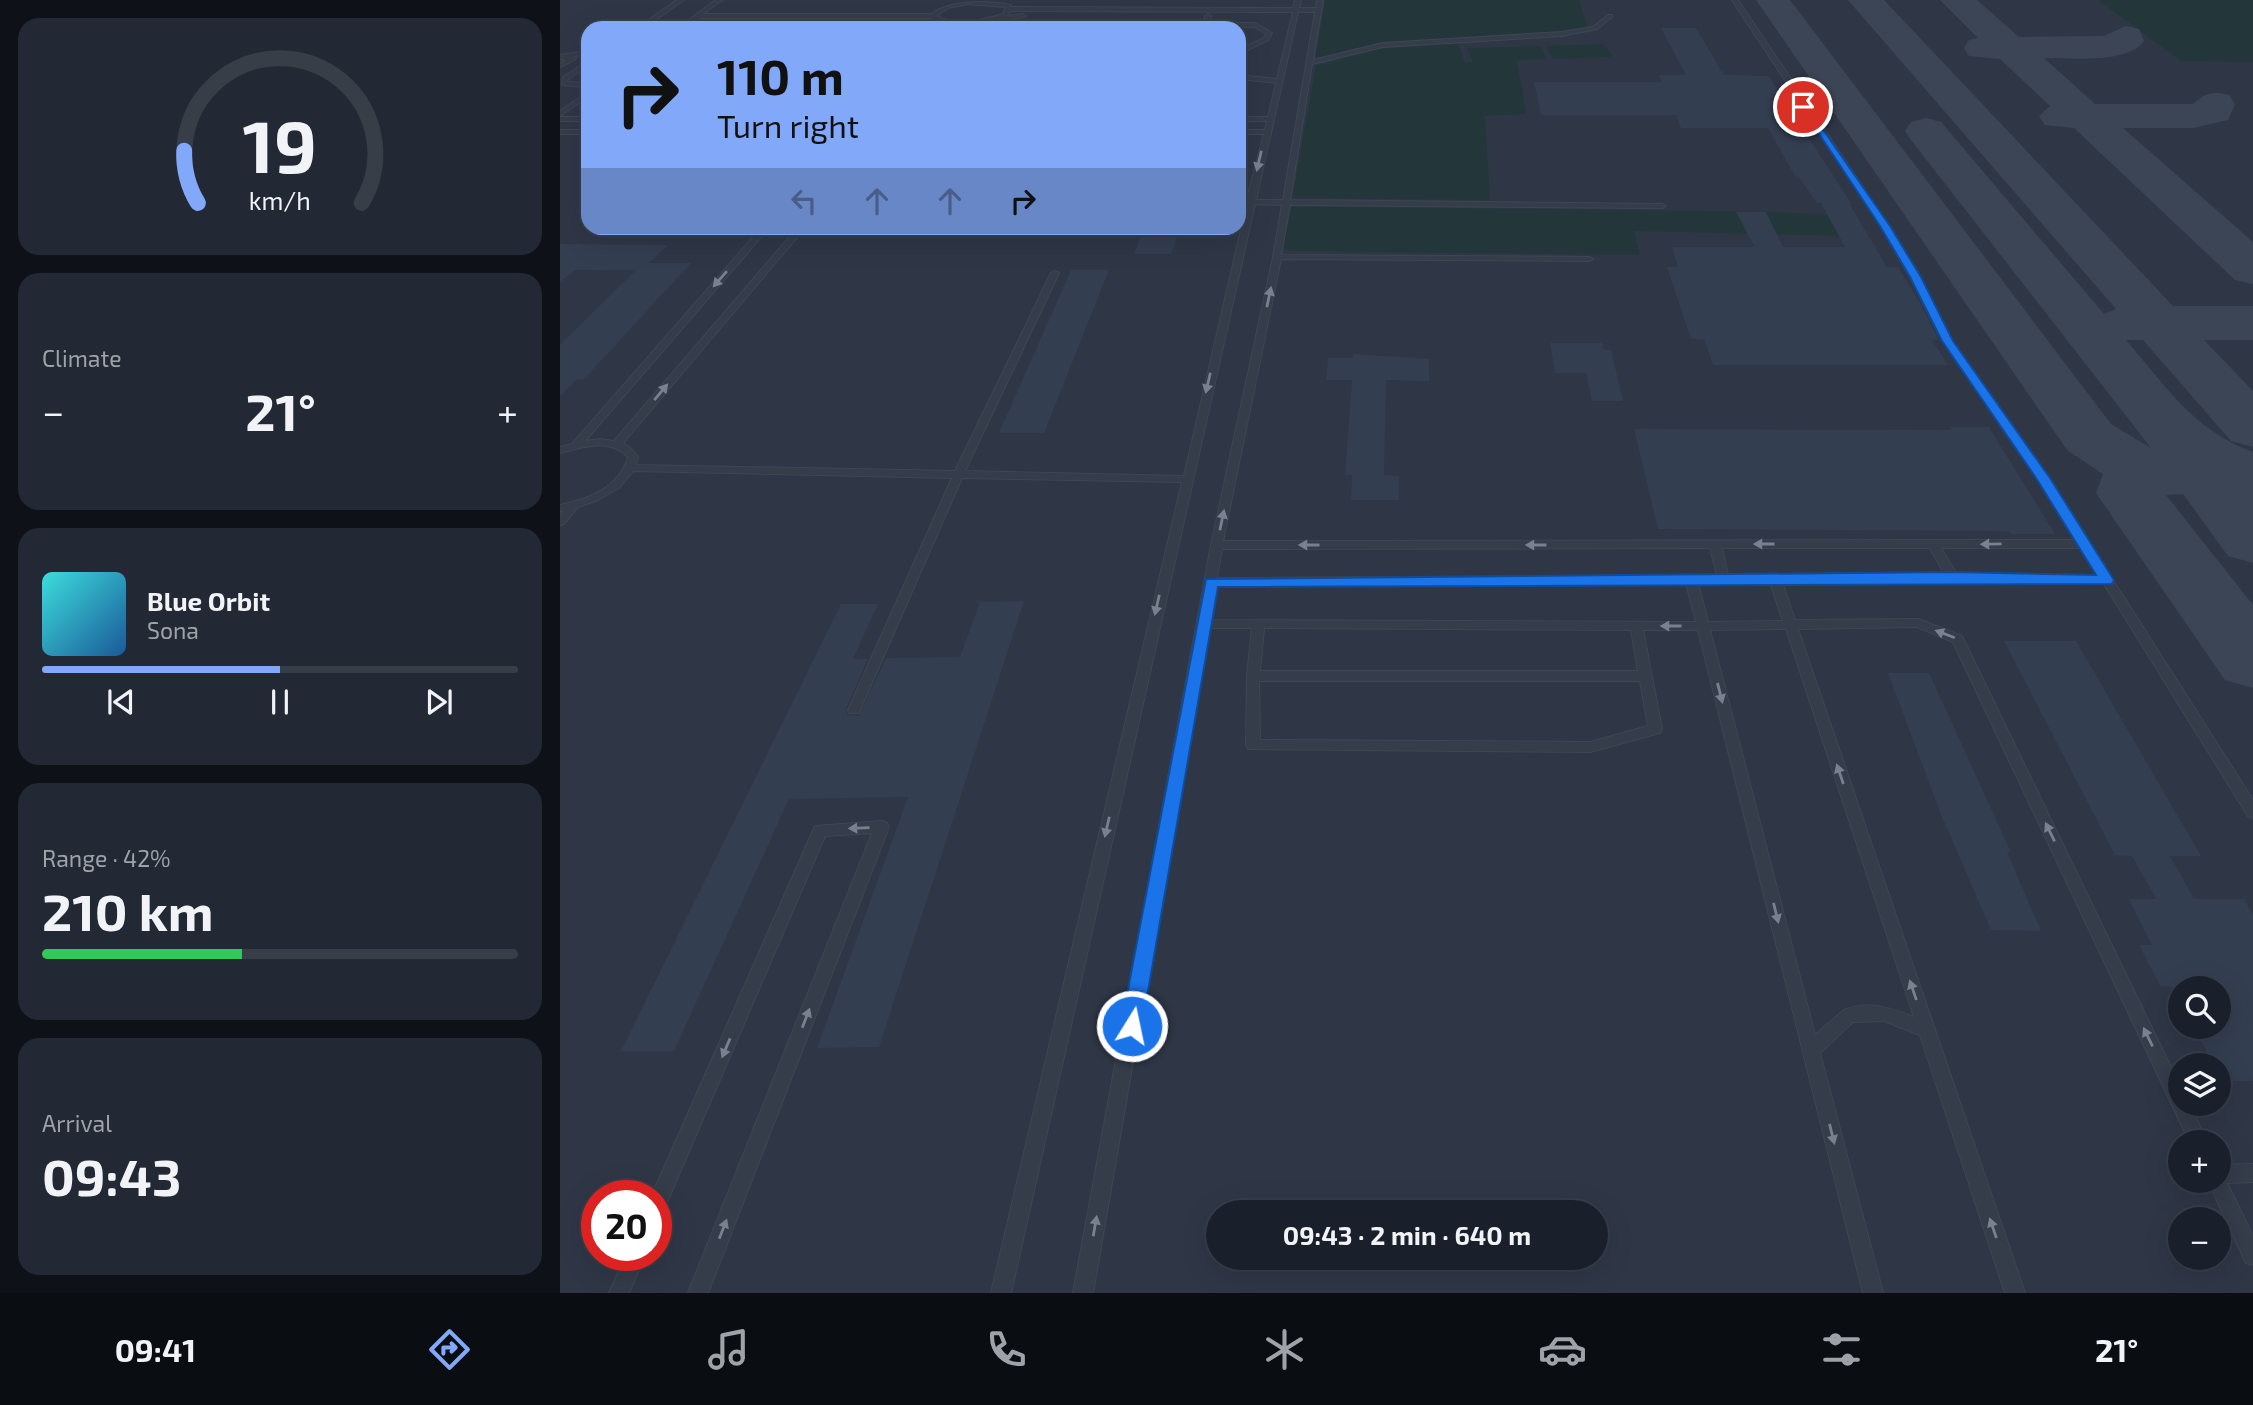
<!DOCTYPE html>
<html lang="en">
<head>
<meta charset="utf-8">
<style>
  body { margin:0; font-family:"Exo 2",sans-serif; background:#222834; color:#f1f3f6; height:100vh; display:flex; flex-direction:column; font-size:26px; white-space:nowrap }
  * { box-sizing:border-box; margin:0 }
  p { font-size:23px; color:#9fa3a9 }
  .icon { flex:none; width:38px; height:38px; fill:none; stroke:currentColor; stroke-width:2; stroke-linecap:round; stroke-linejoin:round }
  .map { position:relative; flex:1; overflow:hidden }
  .drawer { display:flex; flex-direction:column; gap:18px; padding:18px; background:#0e1218; width:560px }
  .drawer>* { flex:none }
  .guide { position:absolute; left:21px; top:21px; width:665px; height:214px; border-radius:21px; box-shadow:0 7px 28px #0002,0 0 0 2px #373e48; background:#82a9f9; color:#111; overflow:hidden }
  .controls { position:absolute; left:1608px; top:976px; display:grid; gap:14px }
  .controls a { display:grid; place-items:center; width:63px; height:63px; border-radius:50%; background:#19202c; box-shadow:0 7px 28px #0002,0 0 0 2px #373e48; font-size:35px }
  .speed { position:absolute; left:21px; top:1180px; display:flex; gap:14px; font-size:35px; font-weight:700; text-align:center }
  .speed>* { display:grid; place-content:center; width:91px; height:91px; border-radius:50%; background:#19202c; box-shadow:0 7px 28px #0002,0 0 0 2px #373e48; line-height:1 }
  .speed .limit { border:10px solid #d22; background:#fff; color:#111 }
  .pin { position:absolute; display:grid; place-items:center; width:60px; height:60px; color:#fff; margin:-30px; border:4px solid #fff; border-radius:50%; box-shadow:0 2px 7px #0007 }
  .me { position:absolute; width:77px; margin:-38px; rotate:10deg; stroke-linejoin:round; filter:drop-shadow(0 0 5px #0008) }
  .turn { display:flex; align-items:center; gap:24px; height:147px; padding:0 21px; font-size:32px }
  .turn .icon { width:91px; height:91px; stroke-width:2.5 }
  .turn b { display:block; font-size:49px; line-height:60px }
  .lanes { display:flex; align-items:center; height:66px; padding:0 21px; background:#0003; justify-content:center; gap:35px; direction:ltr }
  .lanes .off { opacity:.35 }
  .big { font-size:52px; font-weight:700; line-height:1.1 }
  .drawer .card { flex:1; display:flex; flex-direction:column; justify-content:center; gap:10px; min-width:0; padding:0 24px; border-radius:21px; background:#222834 }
  .drawer .dial { align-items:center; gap:0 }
  .dial svg { height:182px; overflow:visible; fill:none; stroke:#373e48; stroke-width:7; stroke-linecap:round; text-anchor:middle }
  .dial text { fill:#f1f3f6; stroke:none }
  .song { display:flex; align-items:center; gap:21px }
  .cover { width:84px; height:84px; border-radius:10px; background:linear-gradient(135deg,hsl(180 70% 55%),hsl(210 70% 35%)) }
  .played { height:7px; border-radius:4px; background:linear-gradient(90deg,#82a9f9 50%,#373e48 50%) }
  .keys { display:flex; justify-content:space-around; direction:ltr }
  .heat { display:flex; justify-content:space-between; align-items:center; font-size:38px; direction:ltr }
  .charge { height:10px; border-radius:5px; background:linear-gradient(90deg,#34c759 42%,#373e48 0) }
  .trip { position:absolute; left:646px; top:1200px; width:402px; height:70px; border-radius:35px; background:#19202c; box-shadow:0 7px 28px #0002,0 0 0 2px #373e48; font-weight:700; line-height:70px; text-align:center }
  .tabs { display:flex; height:112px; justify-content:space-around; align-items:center; background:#0a0d12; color:#9fa3a9 }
  .tabs .icon { width:49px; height:49px }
  .tabs .active { color:#82a9f9 }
  .tabs b { font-size:32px; color:#f1f3f6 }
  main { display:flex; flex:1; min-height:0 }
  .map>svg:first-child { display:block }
  .airport { fill:#2f3747; fill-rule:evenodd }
  .green { fill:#23373b }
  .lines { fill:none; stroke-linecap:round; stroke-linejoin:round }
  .taxiway { fill:#3c4556; fill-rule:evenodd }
  .building { fill:#333e51 }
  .lane-casing { stroke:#3e4654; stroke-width:2 }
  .lane { fill:#353c4a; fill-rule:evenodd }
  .oneway { fill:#79808f }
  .route { fill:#1a73e8; stroke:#114b97; stroke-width:2 }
</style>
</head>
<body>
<main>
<section class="drawer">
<div class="card dial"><svg viewBox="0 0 100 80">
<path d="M14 69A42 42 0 1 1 86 69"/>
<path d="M14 69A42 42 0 0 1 8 46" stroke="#82a9f9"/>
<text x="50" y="56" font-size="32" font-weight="700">19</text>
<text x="50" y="72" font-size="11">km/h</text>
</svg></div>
<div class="card"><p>Climate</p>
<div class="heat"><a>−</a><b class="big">21°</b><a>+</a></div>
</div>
<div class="card">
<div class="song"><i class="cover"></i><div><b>Blue Orbit</b><p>Sona</p></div></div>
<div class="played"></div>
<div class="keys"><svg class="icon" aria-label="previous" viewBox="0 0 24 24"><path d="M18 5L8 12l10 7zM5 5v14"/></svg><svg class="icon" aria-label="pause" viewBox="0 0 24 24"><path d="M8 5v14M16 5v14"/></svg><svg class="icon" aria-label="next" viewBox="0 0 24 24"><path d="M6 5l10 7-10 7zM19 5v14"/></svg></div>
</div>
<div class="card"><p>Range · 42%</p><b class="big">210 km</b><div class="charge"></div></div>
<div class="card"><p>Arrival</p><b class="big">09:43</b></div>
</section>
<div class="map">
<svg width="1693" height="1293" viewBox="0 0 1693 1293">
  <rect width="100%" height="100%" fill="#212a3a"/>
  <path class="airport" d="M0,0h1693v1293h-1693zM28,28h651v200h-651zM1620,989h39v38h-39zM1620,1066h39v38h-39zM1620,1143h39v38h-39zM37,1195h59v60h-59zM658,1213h378v45h-378zM1620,1220h39v38h-39z"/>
  <g class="green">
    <path d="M765,0h254l9,27 -65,9 -146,7 -62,16z"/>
    <path d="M1538,0h155v62l-72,-1z"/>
    <path d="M898,44l7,19 8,-1 -6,-14 73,-2 7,13 -48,2h18l9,53 -41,2 5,84 -198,-2 24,-132 70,-20z"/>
    <path d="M1044,44l9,13 -60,2 -7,-13z"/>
    <path d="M730,206l490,6 49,3 13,21 -208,-5 6,24 -349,-4 -9,-3 -1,-5z"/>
  </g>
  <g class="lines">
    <g class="taxiway">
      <path d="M1196,0h34l321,424 40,24 -240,-308 -6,-9 6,-9 15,-4 15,4 163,192 12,-5 -268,-309h36l289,306h80v34h-49l49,51v56l-22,-6 -88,-101h-17c39,45 68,91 127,112v111l-25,-7 -45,-62 -17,1 87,110v83l-28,-8 -129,-187 7,-19 -36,-24z"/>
      <path d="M1380,0h37l42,37 85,-1 22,-10 13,3 5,12c-16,23 -74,17 -100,17l51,46h98c14,-11 17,-13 36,-9l6,9 -7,16 -35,8h-70l130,114v42l-18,-4 -161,-152 -29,-3 -6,-9 11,-10 -50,-47 -31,-3 -5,-8 5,-8 9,-2z"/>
    </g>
  </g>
  <g class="building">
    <path d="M1101,28h35l28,47 44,1 3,4 80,123h-2l38,64h11l24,39 17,34h-7l16,25h-235l-9,-26h-13l-24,-72h11l-6,-20h83l-19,-35h30l17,35h62l-24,-44h-4l-19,-27h-3l-27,-48h-87l-5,-13h-135l-7,-33h128l-3,-7h27z"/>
    <path d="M584,228h36l-9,26h-37z"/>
    <path d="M0,244l108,1 -19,18h42l-107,116h-7l-17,17v-51l76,-75h-61l-15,12z"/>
    <path d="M511,270h38l-65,163h-45z"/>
    <path d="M990,343h52l2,7h7l12,51h-31l-6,-28h-31z"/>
    <path d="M793,354l76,5v22l-43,-1 -2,95 15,1v24h-48l1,-25h-7l7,-95h-26l2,-22h25z"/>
    <path d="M1390,427h39l66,107h-44l-1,-3 -352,-2 -24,-100 318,1z"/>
    <path d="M464,601l-145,446 -62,1 91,-251 -119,2 -115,252h-53l220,-447h37l-25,55h15l-22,50 1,6 12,1 27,-58 74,-1 20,-55z"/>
    <path d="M1444,641h72l125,215h-31l24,43h50l9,16v166h-31l-3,-15h-5l-20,-39h25v-38h-39v11l-6,-13 -14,-1 -21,-41h13l-23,-46h27l-24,-43 -17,-1z"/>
    <path d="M1328,673h41l82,179h-4l34,79 -50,-1 -51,-118z"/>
  </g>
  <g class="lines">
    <defs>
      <g id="lane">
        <path d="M117,0h7l-40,28h-7z"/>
        <path d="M156,0h6l-19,14h228c19,-14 56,-14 80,-9v2l282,1 2,-8h6l-2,8h17l1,-8h6l-10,60 70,-17 178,-11 32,-5 15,-12h4v2l-15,12 -36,7 -178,11 -71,17 -22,136 372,4 4,2 -4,2 -372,-3 -9,50 308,2 4,2 -4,2 -308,-2 -58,282 854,-1 -39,-61 -95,-138 -32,-64 -30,-51 -149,-226h6l151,226 30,51 32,64 97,137 205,322v18l-5,-2 -144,-232 -152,-3 -170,1 13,38 123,-1 44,17 218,450v18h9l19,39h-18l-237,-501 -36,-15 -119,2 227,664h-20l-85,-258 -36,-14 -31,1 -33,31 63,240h-20l-165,-663h-55l19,99 -2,4 -70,19 -342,-3 -2,-4 1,-69 5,-48h-44l-115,665h-20l138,-748 62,-288 9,-52 -27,-1 -244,1089h-20l191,-811 -220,-4 -102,232 -1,3h-10l-1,-3 104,-232 -319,-7 -14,17 -21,12 -20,7 -14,17 -4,1v-10l4,-4h-4v-6c29,-6 59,-17 68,-48 -18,-20 -46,-10 -68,-4v-6l12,-3 189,-216h8l-184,213 15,-2 14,2 183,-213h8l-182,215 7,5 8,9 -2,8 319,6 96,-198 4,-2 4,2 -94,198 219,5 63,-272 -1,-2 18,-68h-25v-4h26l2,-9h-28v-4h29l8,-34 -37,-4v-4l38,4 16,-67 -283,-1 -3,5 16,-2 3,2c-17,6 -37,1 -53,12h-6l2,-2 -23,-1 -15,-7h-232l-14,10h-7zM408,4l38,3 -3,7c-24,7 -45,13 -67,2l12,-8zM738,12h17l-32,188h-27zM1150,548l7,27 -500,3 5,-29zM1162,548h208l14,25 -216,2zM1381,548h140l18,28 -143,-3zM1160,582h50l13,39 -75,1 -10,-39zM1126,583l10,39 -486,-2 5,-34zM704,628l367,2 7,41h-378zM1226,629l128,388c-23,-9 -46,-17 -70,-7l-29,25 -105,-405zM699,681h381l8,45 -58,16 -330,-2z"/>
        <path d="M648,14l3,2 -3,7h47l17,10 -4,7 -29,14v-4l25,-12 2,-4 -12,-7 -51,-1 2,-10z"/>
        <path d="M28,51v4l-17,2 5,2 -16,8v-4l6,-3 -6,-1v-4z"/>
        <path d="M28,61v5l-20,13 -1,3 21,1v4l-26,-2 1,-8z"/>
        <path d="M28,92v5l-28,19v-5z"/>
        <rect x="0" y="117" width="28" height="4"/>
        <rect x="0" y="130" width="28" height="4"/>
        <path d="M322,821l5,2 2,4 -181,466h-20l184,-460 -47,3 -163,378 -6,3v-22h-4l163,-369z"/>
        <path d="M1693,1164v18l-26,1 26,53v29l-7,-2 -38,-82h11v-16z"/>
        <path d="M66,1255h19l-16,38h-20z"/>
      </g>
    </defs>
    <use href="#lane" class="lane-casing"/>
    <use href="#lane" class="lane"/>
  </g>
  <defs><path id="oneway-solid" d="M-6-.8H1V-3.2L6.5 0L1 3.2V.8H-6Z" transform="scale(1.75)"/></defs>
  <g class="oneway">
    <use href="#oneway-solid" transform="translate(699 161) rotate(103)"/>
    <use href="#oneway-solid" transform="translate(160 279) rotate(131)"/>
    <use href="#oneway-solid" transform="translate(709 297) rotate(-78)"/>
    <use href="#oneway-solid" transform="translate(648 383) rotate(103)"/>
    <use href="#oneway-solid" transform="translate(101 392) rotate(-50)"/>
    <use href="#oneway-solid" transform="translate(662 520) rotate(-78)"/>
    <use href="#oneway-solid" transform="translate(1204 544) rotate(-180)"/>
    <use href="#oneway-solid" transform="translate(1431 544) rotate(179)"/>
    <use href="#oneway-solid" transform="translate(749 545) rotate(180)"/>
    <use href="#oneway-solid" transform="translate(976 545) rotate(180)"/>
    <use href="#oneway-solid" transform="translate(597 605) rotate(103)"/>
    <use href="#oneway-solid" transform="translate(1111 626) rotate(-180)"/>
    <use href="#oneway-solid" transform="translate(1385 634) rotate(-159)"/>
    <use href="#oneway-solid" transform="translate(1160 693) rotate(76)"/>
    <use href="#oneway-solid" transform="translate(1280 774) rotate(-109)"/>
    <use href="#oneway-solid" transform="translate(547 827) rotate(103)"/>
    <use href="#oneway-solid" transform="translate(299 828) rotate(178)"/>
    <use href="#oneway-solid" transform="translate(1490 832) rotate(-116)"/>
    <use href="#oneway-solid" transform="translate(1216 913) rotate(76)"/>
    <use href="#oneway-solid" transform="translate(1353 990) rotate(-109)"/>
    <use href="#oneway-solid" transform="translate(246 1018) rotate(-69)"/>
    <use href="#oneway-solid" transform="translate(1588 1037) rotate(-116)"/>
    <use href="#oneway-solid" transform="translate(166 1048) rotate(113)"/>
    <use href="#oneway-solid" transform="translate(1272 1134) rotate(76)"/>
    <use href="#oneway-solid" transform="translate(535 1226) rotate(-80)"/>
    <use href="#oneway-solid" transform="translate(1433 1228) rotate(-109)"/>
    <use href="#oneway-solid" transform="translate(163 1229) rotate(-69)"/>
  </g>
  <path class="route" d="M1240,105h6l84,121 31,51 32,64 97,137 64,102 -2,4 -894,3 -76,439 -3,7 -7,3 -8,-3 -3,-7 85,-447 746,-7 144,3 -60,-97 -94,-137 -32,-64 -30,-51z"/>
</svg>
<div class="controls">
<a><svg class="icon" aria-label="search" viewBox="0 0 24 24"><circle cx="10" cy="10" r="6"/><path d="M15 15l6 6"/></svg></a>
<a><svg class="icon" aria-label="layers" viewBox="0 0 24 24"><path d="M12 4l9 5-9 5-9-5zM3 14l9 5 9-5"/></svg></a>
<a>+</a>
<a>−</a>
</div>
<div class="speed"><div class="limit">20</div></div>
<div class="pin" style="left:1243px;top:107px;background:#d93025"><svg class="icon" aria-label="arrive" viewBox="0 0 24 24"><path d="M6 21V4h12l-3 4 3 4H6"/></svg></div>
<svg class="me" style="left:572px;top:1026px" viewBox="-20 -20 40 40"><circle r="17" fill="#1a73e8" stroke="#fff" stroke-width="3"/><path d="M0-11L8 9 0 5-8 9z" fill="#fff"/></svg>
<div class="trip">09:43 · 2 min · 640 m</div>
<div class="guide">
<div class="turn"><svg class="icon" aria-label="right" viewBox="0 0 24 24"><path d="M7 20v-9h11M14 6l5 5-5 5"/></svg><div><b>110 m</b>Turn right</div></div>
<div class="lanes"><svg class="icon off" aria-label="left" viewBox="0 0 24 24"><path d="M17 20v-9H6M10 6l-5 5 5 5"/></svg><svg class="icon off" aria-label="ahead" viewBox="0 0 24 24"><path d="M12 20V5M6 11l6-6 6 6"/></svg><svg class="icon off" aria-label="ahead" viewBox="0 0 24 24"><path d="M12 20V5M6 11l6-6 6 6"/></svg><svg class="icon" aria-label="right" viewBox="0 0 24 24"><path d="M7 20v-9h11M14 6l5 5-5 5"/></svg></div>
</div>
</div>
</main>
<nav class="tabs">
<b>09:41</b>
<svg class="icon active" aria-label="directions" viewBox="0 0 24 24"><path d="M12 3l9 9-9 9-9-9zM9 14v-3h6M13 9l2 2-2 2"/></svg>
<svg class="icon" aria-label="music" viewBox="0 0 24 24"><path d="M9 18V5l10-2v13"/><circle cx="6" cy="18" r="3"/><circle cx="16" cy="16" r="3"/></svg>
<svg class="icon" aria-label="phone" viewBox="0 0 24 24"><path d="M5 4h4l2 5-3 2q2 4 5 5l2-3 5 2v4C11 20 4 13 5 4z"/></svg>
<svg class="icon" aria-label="climate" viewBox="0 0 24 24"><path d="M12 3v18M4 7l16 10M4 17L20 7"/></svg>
<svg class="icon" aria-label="car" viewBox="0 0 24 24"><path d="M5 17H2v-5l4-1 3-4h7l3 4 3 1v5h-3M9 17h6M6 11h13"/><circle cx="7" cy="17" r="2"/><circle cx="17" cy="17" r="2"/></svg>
<svg class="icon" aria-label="filters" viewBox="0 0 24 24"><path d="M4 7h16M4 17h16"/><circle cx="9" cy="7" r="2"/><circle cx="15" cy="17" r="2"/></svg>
<b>21°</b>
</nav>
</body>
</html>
